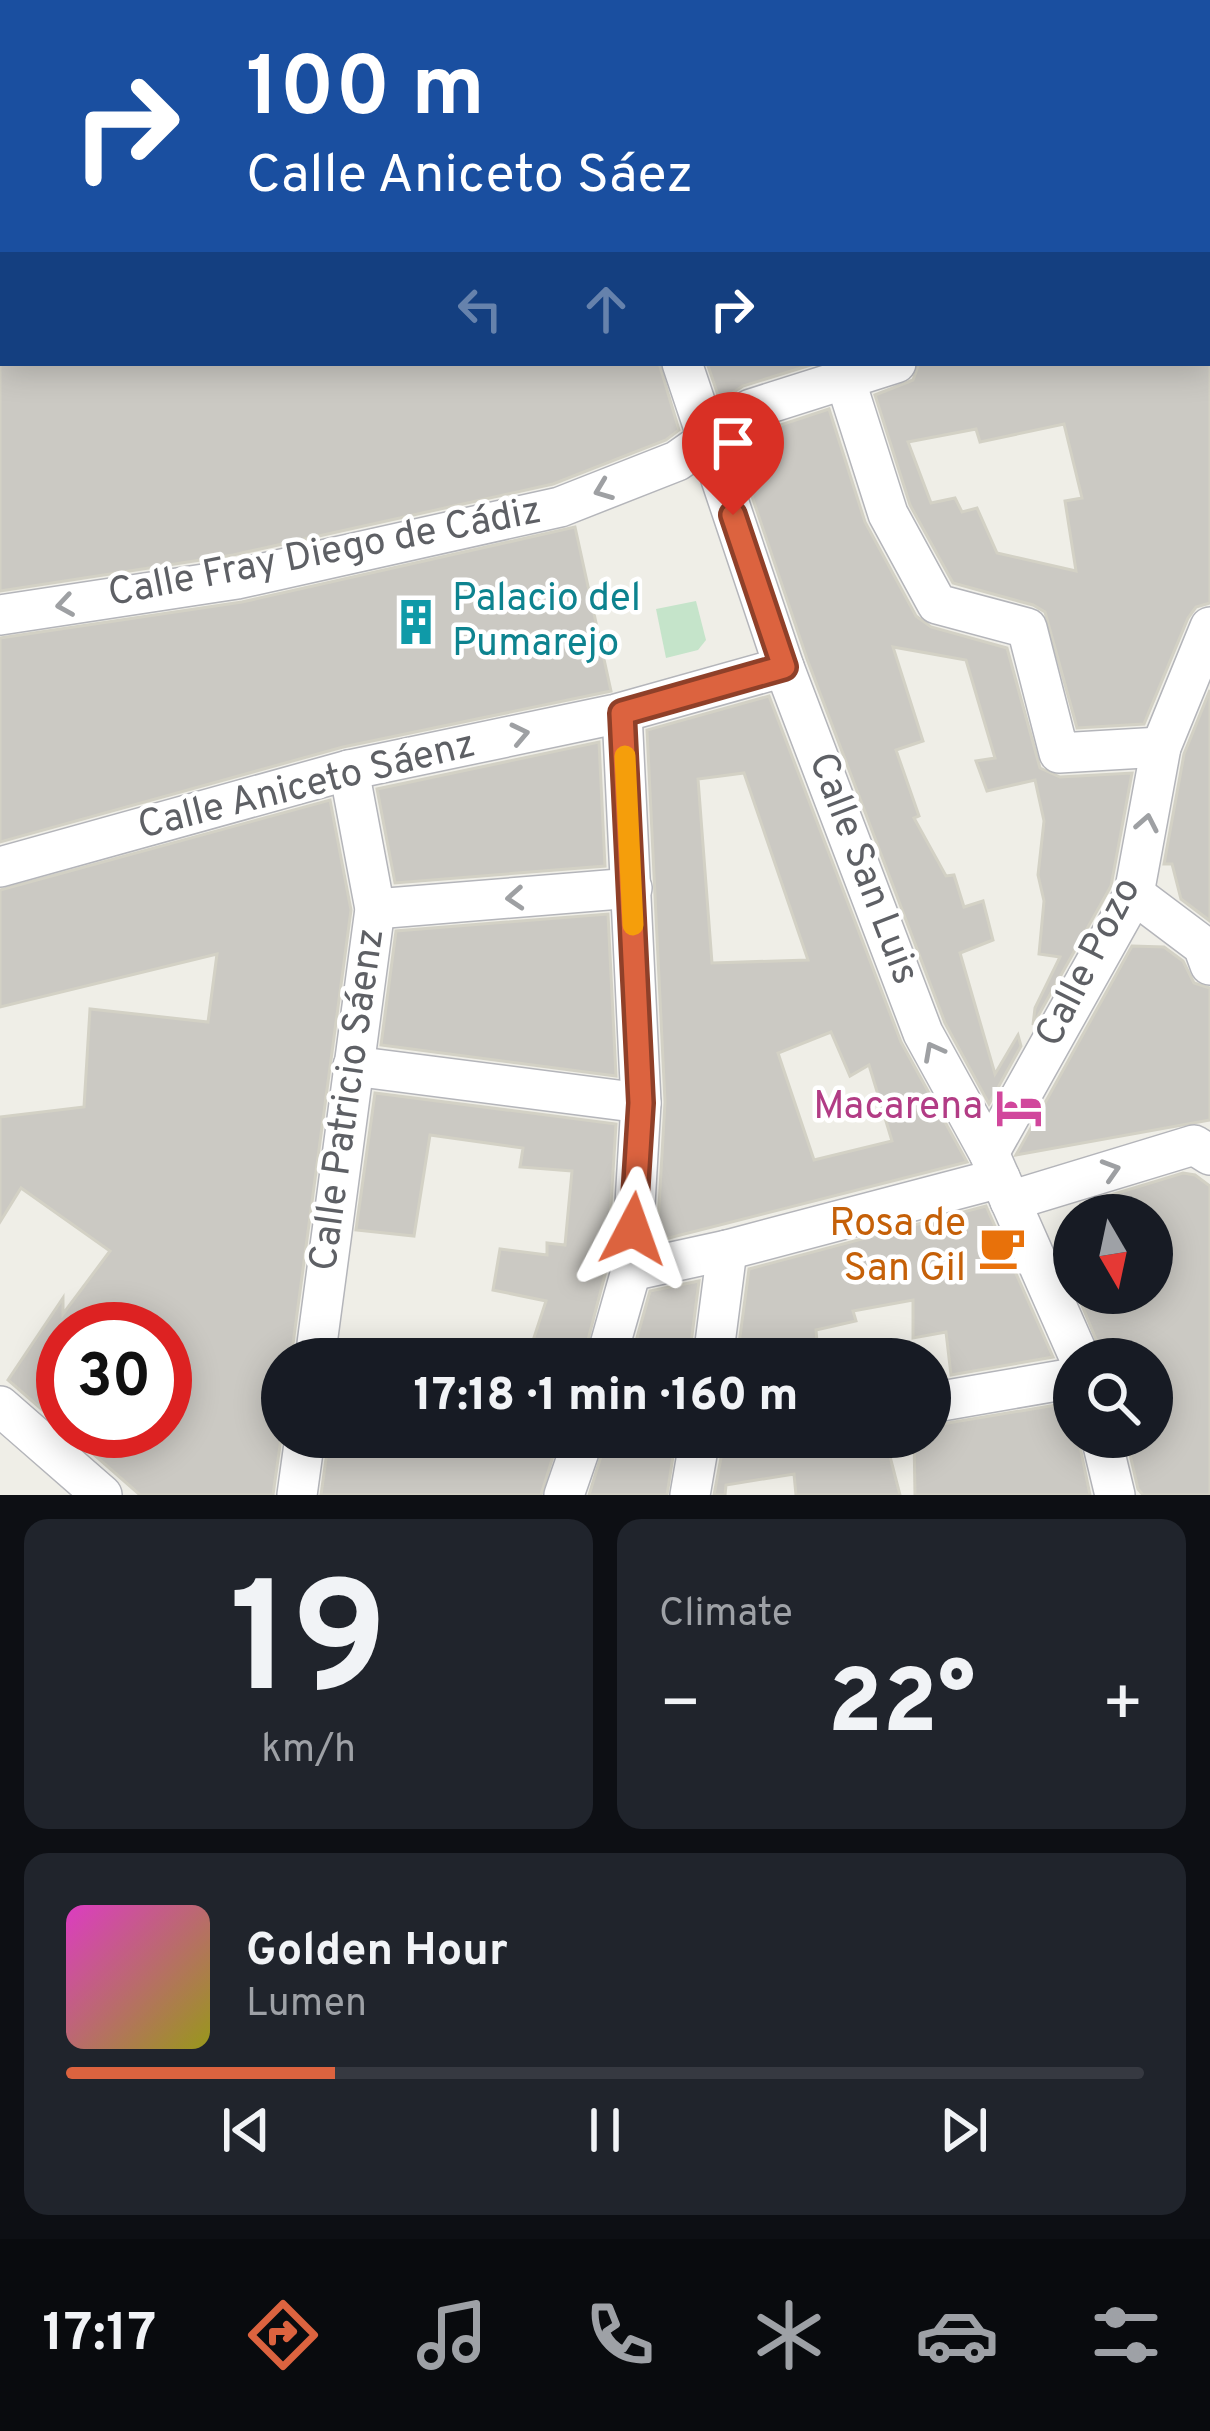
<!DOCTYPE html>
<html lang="en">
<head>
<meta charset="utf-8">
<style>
  body { margin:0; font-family:Overpass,sans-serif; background:#20242c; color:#f1f3f6; height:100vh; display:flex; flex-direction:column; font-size:45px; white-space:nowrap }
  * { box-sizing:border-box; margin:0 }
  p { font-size:39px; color:#9ea1a6 }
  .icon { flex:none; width:66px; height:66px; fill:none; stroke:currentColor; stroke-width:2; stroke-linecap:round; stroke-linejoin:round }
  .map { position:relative; height:1495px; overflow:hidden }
  .panel { display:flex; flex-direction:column; gap:24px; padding:24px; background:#0d0f14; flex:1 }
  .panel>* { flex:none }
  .guide { position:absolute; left:0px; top:0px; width:1212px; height:366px; box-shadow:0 6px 30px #0003; background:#1a4fa0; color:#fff; overflow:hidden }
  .needle { width:78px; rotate:171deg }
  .fabs { position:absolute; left:1053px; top:1194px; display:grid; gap:24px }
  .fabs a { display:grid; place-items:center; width:120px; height:120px; border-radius:50%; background:#171b24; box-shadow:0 6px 30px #0003; font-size:60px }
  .speed { position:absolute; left:36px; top:1302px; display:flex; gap:24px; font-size:60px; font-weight:700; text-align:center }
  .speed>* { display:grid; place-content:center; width:156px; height:156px; border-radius:50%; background:#171b24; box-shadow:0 6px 30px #0003; line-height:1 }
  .speed .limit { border:18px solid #d22; background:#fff; color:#111 }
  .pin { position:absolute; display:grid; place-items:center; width:102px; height:102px; color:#fff; margin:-123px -51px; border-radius:50% 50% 50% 0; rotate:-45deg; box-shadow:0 0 12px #0007 }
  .pin .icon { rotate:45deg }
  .me { position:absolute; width:132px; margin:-66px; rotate:4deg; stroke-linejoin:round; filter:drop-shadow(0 0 9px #0008) }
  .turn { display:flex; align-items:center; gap:42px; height:252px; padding:0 48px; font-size:54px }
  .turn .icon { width:156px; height:156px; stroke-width:2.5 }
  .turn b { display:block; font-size:84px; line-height:102px }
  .lanes { display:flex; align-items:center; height:114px; padding:0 48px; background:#0003; justify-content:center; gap:60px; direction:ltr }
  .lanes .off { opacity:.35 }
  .big { font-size:90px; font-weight:800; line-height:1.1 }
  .panel .card { flex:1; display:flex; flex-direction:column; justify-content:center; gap:18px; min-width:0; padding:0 42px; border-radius:24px; background:#20242c }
  .panel .dial { align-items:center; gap:0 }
  .dial b { font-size:156px; line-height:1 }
  .song { display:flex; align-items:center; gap:36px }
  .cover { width:144px; height:144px; border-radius:18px; background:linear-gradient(135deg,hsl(310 70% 55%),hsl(60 70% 35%)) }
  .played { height:12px; border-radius:6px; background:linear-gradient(90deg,#dc633f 25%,#363941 25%) }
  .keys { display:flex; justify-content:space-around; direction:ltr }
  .heat { display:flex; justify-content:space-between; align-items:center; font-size:66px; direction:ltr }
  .panel .tiles { flex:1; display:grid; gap:24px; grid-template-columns:1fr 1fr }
  .card:last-child { grid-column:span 2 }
  .trip { position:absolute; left:261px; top:1338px; width:690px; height:120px; border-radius:60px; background:#171b24; box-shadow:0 6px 30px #0003; font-weight:800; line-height:120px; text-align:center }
  .tab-bar { display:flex; height:192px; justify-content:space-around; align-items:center; background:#090b0e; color:#9ea1a6 }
  .tab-bar .icon { width:84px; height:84px }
  .tab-bar .on { color:#dc633f }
  .tab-bar b { font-size:54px; color:#f1f3f6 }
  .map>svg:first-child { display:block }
  .green { fill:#c5e4ca }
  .building { fill:#cbc9c3; stroke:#d3d1c5; stroke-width:3; fill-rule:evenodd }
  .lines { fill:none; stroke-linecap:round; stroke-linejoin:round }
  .street-casing { stroke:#b4b5ba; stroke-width:42 }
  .street { stroke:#fff; stroke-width:39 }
  .oneway { stroke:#9ea0a3 }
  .route-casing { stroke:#8f4029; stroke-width:30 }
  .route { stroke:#dc633f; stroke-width:21 }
  .slow { stroke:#f59e0b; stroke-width:21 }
  .labels { text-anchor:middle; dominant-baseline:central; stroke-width:9; stroke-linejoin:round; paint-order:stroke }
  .street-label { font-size:39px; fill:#5e6065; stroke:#fff }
  .culture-label { font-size:39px; fill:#0d838f; stroke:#fff; text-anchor:start }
  .hotel-label { font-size:39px; fill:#b23c85; stroke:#fff; text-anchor:end }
  .food-label { font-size:39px; fill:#c56008; stroke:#fff; text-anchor:end }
</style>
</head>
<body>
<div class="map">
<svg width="1210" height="1495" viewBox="0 0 1210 1495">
  <rect width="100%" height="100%" fill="#efeee7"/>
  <path class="green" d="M696,601l10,39 -8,10 -32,8 -10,-49z"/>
  <g class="building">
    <path d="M0,363h659l20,67 -13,10 -113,44 -320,71 -233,36z"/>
    <path d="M707,363h110l-74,23 -23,15z"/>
    <path d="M919,363h291v240l-14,4 -8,11 -44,106 -67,4 -32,-116 -12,-7 -80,-22 -43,-78 -35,-110 38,-15zM1064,424l18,74 -17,3 11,70 -79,-18 -20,-45 -15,4 -7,-14 -24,5 -23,-61 68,-13 4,13z"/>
    <path d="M829,409l36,113 51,94 15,11 76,21 33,120 20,9 72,-4 -21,113 -78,139 2,-17 25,-51 -21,-3 5,-53 -6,-26 6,-54 -9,-41 -48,11 -11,-30 19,-3 -29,-98 -73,-13 30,94 -27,9 23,66 -5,2 32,58 8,-1 10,32 19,-6 10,39 -33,13 35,121 23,-39 3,11 -32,58 -44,-81 -138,-364 -71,-210 26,-18z"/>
    <path d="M575,527l36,164 -268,56 -343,95v-204l242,-36z"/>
    <path d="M1210,690v231l-29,-22 -9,-35h-8l20,-110z"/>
    <path d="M769,696l132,346 66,120 -310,79 8,-139 -18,-372zM744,773l64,187 -96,3 -14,-184zM831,1032l19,44 19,-11 23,76 -78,19 -36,-107z"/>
    <path d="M599,742l6,124 -210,17 -18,-94z"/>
    <path d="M330,800l21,110 -60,449h-9v72l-9,64h-133l-73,-64h98v-102h-102v99l-55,-48 55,-82v16l47,-63 -89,-63 -21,34v-105l84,-10 6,-98 118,13 9,-68 -217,53v-117z"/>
    <path d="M608,914l8,162 -235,-31 15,-114z"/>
    <path d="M1132,946l32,1 19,14 11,22 16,5v132l-194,35z"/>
    <path d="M375,1093l241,31 -9,143 -24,92h-56l19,-58 -53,-11 7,-41 47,6v-12l18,2 7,-74 -52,-4 3,-19 -93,-13 -16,101 -58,-6z"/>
    <path d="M1183,1173l12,2 15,11v309h-67l-5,-6 -12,-52h26v-78h-48l-27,-66h75v-78h-68l-3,-11z"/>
    <path d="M986,1206l67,151 -102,18 -5,-43 -33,6v-38l-60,11 3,10 -40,9 1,12 -21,2 2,15h-61l12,-90z"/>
    <path d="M699,1281l-10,78h-58l19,-68z"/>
    <path d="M1074,1402v35h4l12,58h-175l-1,-58h16v-11z"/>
    <path d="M329,1437h230l-18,58h-220z"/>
    <path d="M607,1437h69l-9,58h-78z"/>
    <path d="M783,1437h102l15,58h-104l-2,-21 -68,11 -1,10h-11l9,-48z"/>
  </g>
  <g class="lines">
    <defs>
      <g id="street">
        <path d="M533,0l1,3"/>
        <path d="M1017,0v3"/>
        <path d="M377,3v-3"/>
        <path d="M0,65h3"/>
        <path d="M1209,295h1"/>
        <path d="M0,326h3"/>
        <path d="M682,363l102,304 139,366 66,120 91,206"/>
        <path d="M845,379l43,135 49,90 90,24 32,125 102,-6"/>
        <path d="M0,615l237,-36 323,-72 117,-46 74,-52 145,-46"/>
        <path d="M0,867l349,-97 267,-56 168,-47"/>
        <path d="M1134,894l69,52 7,19"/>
        <path d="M375,909l257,-21"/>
        <path d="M353,1066l288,37"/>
        <path d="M989,1153l145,-259 27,-147 49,-120"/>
        <path d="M1010,1201l184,-56 16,10"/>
        <path d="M631,1271l96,-21 273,-72"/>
        <path d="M315,1359l60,-450 -26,-139"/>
        <path d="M606,1359l25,-88 10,-168 -19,-390"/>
        <path d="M713,1359l14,-109"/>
        <path d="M930,1403l144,-25"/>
        <path d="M0,1406l102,89"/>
        <path d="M1101,1437l14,58"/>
        <path d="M297,1495l8,-58"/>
        <path d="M564,1495l20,-58"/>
        <path d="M690,1495l10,-58"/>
      </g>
    </defs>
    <use href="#street" class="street-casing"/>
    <use href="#street" class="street"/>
  </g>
  <defs><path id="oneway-chevron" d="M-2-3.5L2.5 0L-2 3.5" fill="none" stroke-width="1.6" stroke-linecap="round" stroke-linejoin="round" transform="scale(3)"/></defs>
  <g class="oneway">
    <use href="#oneway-chevron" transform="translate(603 490) rotate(159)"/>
    <use href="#oneway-chevron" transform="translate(65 605) rotate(171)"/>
    <use href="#oneway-chevron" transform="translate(520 734) rotate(-12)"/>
    <use href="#oneway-chevron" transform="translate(1147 823) rotate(-79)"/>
    <use href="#oneway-chevron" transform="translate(515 898) rotate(176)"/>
    <use href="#oneway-chevron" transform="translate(933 1051) rotate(-118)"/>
    <use href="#oneway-chevron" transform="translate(1111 1170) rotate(-17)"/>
  </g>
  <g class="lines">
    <defs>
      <path id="route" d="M633,1229l8,-126 -19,-390 162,-46 -51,-152"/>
    </defs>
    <use href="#route" class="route-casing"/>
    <use href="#route" class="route"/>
    <path class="slow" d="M625,756l8,169"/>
  </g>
  <defs>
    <symbol id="building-bare" viewBox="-9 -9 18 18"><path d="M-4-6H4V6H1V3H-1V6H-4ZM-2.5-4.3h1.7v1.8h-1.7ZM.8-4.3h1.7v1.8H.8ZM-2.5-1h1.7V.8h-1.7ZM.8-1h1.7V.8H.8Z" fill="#0f9aa8" stroke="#fff" stroke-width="2.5" paint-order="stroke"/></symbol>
    <symbol id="hotel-bare" viewBox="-9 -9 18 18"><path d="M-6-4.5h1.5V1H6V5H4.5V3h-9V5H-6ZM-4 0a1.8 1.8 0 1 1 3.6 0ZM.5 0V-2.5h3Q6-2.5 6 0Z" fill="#d1479c" stroke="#fff" stroke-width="2.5" paint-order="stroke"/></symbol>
    <symbol id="cafe-bare" viewBox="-9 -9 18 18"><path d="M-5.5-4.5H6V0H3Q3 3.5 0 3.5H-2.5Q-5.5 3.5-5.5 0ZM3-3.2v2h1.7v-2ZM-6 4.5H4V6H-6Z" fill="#e8710a" stroke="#fff" stroke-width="2.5" paint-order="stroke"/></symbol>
  </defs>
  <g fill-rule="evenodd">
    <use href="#building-bare" x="383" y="589" width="66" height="66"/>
    <use href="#hotel-bare" x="986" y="1075" width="66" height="66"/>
    <use href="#cafe-bare" x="969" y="1214" width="66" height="66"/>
  </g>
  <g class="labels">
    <g class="street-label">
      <text transform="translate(325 554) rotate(-11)">Calle Fray Diego de Cádiz</text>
      <text transform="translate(307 787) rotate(-14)">Calle Aniceto Sáenz</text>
      <text transform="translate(862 869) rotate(69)">Calle San Luis</text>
      <text transform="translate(1090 963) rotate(-63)">Calle Pozo</text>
      <text transform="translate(349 1100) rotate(-82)">Calle Patricio Sáenz</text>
    </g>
    <g class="culture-label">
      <text x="452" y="600">Palacio del<tspan x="452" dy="45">Pumarejo</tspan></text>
    </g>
    <g class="hotel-label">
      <text x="983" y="1108">Macarena</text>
    </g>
    <g class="food-label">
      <text x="966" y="1225">Rosa de<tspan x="966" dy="45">San Gil</tspan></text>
    </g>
  </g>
</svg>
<div class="fabs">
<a><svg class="needle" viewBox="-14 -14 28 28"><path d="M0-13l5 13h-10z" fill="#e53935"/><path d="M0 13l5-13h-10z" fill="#9ea1a6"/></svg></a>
<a><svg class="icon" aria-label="search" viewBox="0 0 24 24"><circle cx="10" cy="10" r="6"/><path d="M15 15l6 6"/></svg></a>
</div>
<div class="speed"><div class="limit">30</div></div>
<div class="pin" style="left:733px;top:515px;background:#d93025"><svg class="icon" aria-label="arrive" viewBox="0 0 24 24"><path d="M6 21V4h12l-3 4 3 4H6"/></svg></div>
<svg class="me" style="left:633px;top:1229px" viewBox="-20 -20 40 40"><path d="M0-17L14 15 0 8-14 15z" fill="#dc633f" stroke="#fff" stroke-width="4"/></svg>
<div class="trip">17:18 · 1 min · 160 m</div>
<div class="guide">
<div class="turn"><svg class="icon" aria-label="right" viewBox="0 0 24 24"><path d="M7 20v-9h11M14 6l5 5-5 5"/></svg><div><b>100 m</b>Calle Aniceto Sáez</div></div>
<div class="lanes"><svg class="icon off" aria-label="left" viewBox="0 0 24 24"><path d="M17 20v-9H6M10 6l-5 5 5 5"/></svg><svg class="icon off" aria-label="ahead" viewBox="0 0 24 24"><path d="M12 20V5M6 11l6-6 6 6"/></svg><svg class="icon" aria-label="right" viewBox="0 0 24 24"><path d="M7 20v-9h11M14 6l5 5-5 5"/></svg></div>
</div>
</div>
<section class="panel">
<div class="tiles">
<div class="card dial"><b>19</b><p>km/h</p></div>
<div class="card"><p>Climate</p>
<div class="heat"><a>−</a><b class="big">22°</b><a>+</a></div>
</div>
<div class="card">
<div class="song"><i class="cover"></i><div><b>Golden Hour</b><p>Lumen</p></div></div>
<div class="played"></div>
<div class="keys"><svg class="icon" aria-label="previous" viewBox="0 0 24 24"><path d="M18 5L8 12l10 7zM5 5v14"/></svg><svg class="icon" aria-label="pause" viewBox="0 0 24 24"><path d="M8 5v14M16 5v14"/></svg><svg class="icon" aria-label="next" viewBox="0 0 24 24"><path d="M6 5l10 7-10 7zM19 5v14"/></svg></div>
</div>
</div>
</section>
<nav class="tab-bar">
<b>17:17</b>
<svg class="icon on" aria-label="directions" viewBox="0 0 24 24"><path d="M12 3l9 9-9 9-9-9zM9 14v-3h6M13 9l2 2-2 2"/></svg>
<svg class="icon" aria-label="music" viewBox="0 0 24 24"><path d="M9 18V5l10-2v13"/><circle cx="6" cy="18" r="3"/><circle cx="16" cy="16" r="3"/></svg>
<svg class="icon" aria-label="phone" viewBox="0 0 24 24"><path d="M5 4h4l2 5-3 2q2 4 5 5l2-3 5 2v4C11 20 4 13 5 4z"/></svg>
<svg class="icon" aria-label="climate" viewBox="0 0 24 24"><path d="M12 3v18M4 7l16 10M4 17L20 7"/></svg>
<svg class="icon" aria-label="car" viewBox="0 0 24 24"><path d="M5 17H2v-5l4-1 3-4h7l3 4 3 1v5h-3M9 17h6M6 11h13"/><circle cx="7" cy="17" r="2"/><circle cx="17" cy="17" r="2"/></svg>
<svg class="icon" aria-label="filters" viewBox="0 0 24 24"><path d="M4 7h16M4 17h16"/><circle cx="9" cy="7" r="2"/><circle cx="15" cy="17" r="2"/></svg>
</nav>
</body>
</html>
